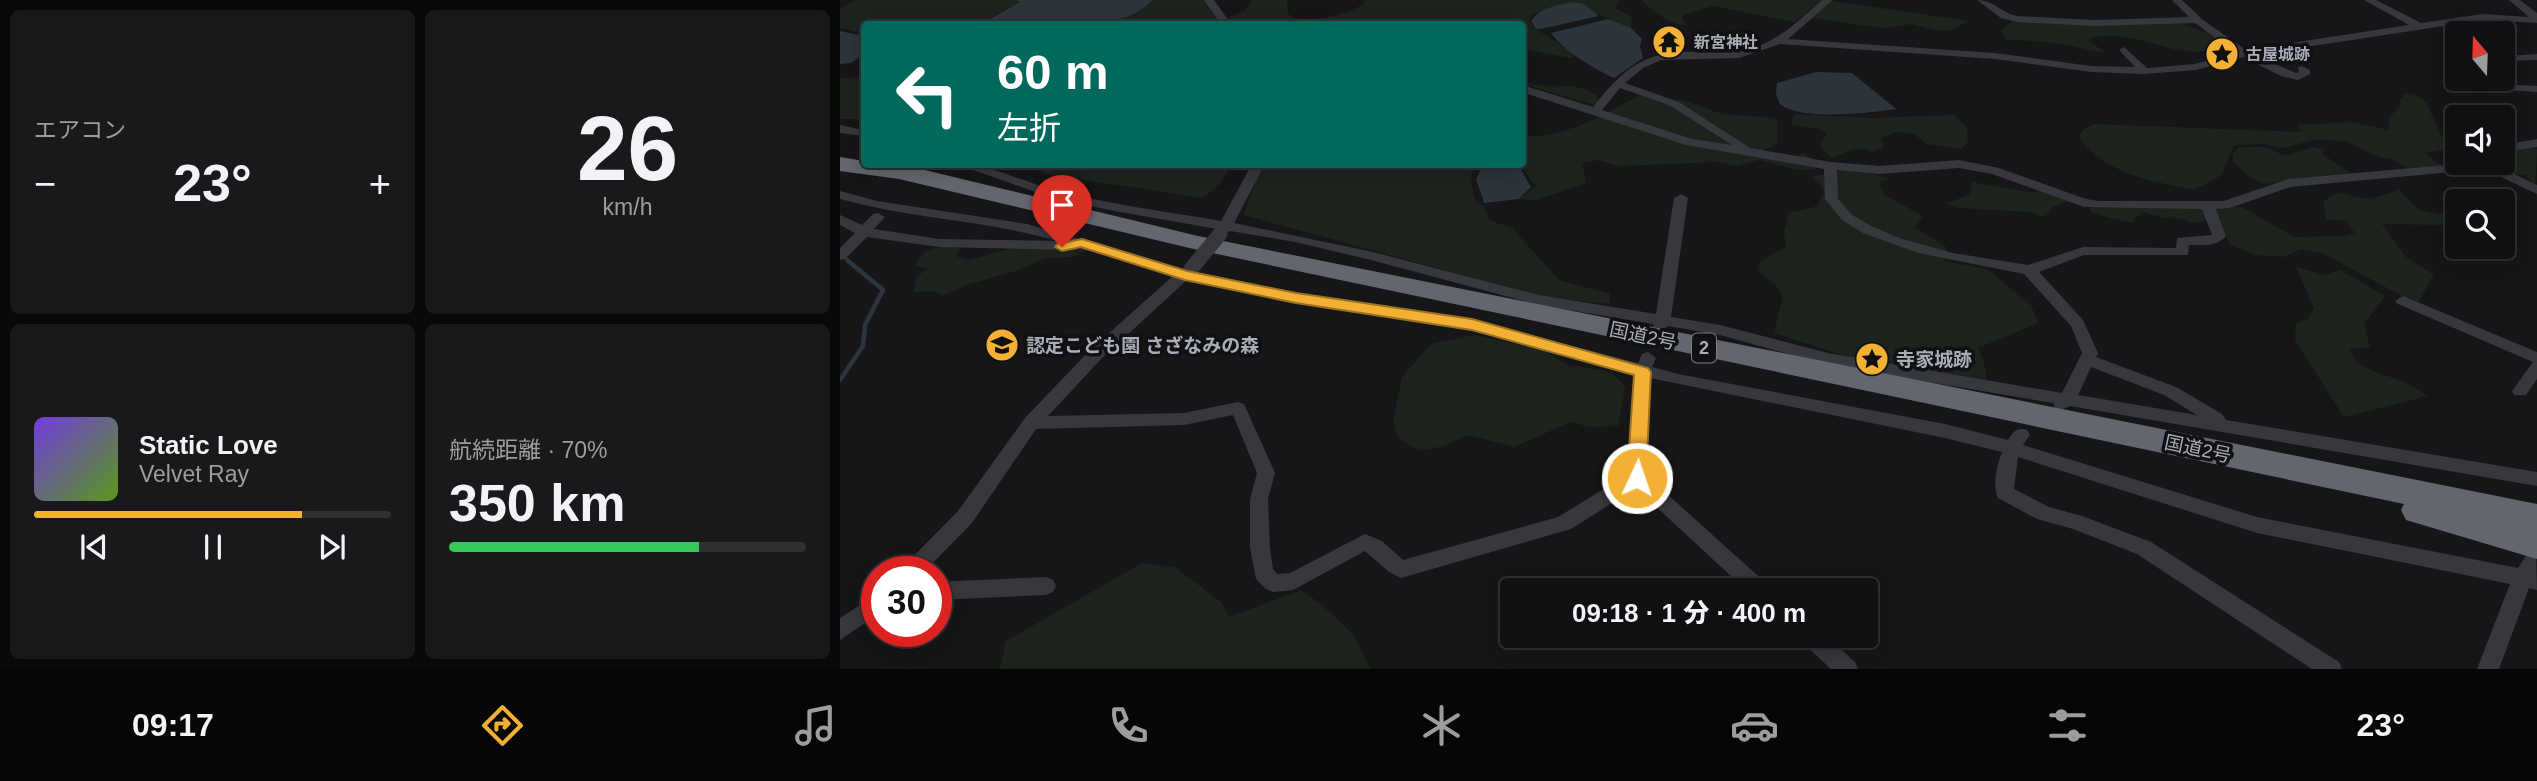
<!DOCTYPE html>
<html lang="ja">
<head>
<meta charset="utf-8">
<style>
  body { margin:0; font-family:Helvetica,"Noto Sans JP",sans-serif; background:#19191b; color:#f1f3f6; height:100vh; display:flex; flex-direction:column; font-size:26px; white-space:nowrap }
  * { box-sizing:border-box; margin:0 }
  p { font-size:23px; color:#9c9d9f }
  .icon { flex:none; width:38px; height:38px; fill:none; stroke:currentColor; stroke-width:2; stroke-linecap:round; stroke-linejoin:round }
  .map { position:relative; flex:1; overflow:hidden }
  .side { display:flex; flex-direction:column; gap:10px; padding:10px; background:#09090a; width:840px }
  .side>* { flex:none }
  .banner { position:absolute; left:21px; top:21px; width:665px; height:147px; border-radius:7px; box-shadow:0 4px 18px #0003,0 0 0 2px #303032; background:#00695c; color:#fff; overflow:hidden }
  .needle { width:46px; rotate:341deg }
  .controls { position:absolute; left:1605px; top:21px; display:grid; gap:14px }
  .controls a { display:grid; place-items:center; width:70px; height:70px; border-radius:7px; background:#101012; box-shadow:0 4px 18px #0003,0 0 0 2px #303032; font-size:35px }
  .speed { position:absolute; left:21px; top:556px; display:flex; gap:14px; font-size:35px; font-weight:700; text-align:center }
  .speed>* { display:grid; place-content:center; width:91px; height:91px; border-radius:50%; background:#101012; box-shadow:0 4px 18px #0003,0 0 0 2px #303032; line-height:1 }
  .speed .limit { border:10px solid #d22; background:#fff; color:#111 }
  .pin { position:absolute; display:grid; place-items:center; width:60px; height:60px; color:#fff; margin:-72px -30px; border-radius:50% 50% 50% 0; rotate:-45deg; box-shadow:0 0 7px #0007 }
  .pin .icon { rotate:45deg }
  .me { position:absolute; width:77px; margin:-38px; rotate:3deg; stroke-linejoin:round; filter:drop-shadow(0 0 5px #0008) }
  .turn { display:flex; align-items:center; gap:24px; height:147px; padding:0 21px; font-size:32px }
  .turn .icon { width:91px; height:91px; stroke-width:2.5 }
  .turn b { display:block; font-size:49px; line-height:60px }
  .big { font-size:52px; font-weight:800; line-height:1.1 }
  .side .tile { flex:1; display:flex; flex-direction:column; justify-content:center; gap:10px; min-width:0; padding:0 24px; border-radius:10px; background:#19191b }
  .side .dial { align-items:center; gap:0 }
  .dial b { font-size:91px; line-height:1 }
  .song { display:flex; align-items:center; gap:21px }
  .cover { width:84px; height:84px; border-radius:10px; background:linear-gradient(135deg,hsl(260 70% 55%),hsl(90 70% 35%)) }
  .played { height:7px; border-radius:4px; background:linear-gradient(90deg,#f2b134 75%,#303032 75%) }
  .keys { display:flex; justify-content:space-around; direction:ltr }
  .heat { display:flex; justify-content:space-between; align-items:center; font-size:38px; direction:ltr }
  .charge { height:10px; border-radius:5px; background:linear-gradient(90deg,#34c759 70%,#303032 0) }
  .side .tiles { flex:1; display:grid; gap:10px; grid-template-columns:repeat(2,1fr) }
  .trip { position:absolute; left:660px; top:578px; width:378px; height:70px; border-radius:7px; background:#101012; box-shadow:0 4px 18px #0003,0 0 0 2px #303032; font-weight:800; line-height:70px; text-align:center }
  .tab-bar { display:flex; height:112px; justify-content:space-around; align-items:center; background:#060607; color:#9c9d9f }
  .tab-bar .icon { width:49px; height:49px }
  .tab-bar .active { color:#f2b134 }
  .tab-bar b { font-size:32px; color:#f1f3f6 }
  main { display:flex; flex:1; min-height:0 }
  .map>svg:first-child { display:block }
  .green { fill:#1c231d }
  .water { fill:#2c353c }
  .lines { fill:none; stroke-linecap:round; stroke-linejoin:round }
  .stream { stroke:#2c353c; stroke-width:4.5 }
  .street { fill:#37383d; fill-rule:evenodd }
  .highway { fill:#63666e; fill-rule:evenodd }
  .street-bridge { stroke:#37383d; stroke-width:15 }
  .route { fill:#f2b134; stroke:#9d7322; stroke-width:2 }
  .labels { text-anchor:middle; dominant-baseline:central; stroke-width:7; stroke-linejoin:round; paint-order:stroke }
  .far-poi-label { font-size:16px; font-weight:bold; fill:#a8adb8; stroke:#111113; text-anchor:start }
  .shield { fill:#111113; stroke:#7b7e86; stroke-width:2 }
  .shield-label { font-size:18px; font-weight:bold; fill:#a8adb8 }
  .street-label { font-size:19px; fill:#a8adb8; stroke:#111113 }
  .poi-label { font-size:19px; font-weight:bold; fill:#a8adb8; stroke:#111113; text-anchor:start }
</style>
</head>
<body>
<main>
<section class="side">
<div class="tiles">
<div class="tile"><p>エアコン</p>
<div class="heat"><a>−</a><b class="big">23°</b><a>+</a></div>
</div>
<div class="tile dial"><b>26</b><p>km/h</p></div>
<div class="tile">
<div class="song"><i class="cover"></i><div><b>Static Love</b><p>Velvet Ray</p></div></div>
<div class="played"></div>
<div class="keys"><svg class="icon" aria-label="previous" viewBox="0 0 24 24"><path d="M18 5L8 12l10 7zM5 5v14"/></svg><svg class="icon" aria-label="pause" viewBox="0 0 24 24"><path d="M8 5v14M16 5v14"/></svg><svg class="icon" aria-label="next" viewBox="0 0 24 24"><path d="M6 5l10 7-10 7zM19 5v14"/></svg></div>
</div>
<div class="tile"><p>航続距離 · 70%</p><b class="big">350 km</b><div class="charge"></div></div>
</div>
</section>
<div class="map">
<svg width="1697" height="669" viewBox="0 0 1697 669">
  <rect width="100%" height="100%" fill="#161618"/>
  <g class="green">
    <path d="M16,0h159l6,2 -43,22h-114v10l-24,-6v-19z"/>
    <path d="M312,0h54l16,24h-125c20,-4 41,-7 55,-24z"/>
    <path d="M412,0h35l1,14c17,13 59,0 76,-10v-4h255l-4,8 17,9 -1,11c-47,-18 -46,-28 -100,-13l-1,6 4,7 43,27 -7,3 -47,-9 -1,-25h-288l-5,-7 16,-6z"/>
    <path d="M801,0h181l-27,22 -82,-16 -29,9 -2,3 4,7c-17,0 -32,-14 -45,-25z"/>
    <path d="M993,1l136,20 -17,9h-18l-21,-6 -31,4 -71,-10z"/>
    <path d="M1172,21c27,1 55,3 82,3 52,0 85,-11 132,19 -41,28 -97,-22 -138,-3l17,12c-14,0 -24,-5 -37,-7 -21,-3 -40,-5 -61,-5l-6,-9z"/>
    <path d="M24,76v43h-24v-40z"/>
    <path d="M682,81c25,11 52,-3 75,15l1,10 -75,-22z"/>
    <path d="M1566,93l8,1 13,9 13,31 17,14 -2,6 -10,-4 -20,3 17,13 -35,2 -16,-10h-10l-34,-16 -29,-3 -36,9 -20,-4 -28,1 -12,30 -26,14h-7c-41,-9 -82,-15 -110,-51l3,-7 11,-7 209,8 -5,-7 54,-3 38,8v-12l12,-13 -1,-5z"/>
    <path d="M800,95l24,9 16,-5 42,15 55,4v25l-15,8c17,13 24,10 42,2l9,7 2,9 -17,1 -39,-10 -24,6 -17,-4 -100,4 -19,-6 -17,3 4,20 -50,17 -17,-1 17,-13 -16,-21 2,-1 1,-28c43,3 80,-22 117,-41z"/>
    <path d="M954,114l77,4 83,-3 13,13 1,14 -7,7 -34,-5 -13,-10 -18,-2 -15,6 2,10 -12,4c-13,-8 -27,0 -39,7l-12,-14 7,-11 -6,-5 -30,-4z"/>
    <path d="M1685,146l12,3 -2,37 -10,-11h-10l-10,-7 7,-2 -9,-6 5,-11z"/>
    <path d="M1400,147h26l19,9 29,-9 10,3 -2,4 29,19 -60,6 -24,5 -15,-5 -19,-17v-9z"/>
    <path d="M199,165h192l-10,18 -18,15 -159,-24z"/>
    <path d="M421,165h215c-8,12 -4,24 0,37l9,5 4,13 23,8 47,52 51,14v10l-67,-7 -299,-82z"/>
    <path d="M1002,170l23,2 26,7 -12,3 5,13 39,21 -8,11 31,20 -2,14 43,8 44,36 7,18 -60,25 6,14 3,20 -136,-24 -77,-25 9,-37 -8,-12 -18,-14 4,-9 25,-14 -2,-15 5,-19 29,-7 6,-17 -12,-12z"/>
    <path d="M1132,182l62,11 5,-3 30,11 -18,7 -3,6 -6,3 -11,-5 -74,-4 -10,-5 22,-8z"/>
    <path d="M1559,190l20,20 26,5 -3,10 -60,-1 25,34 27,17 -17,29 -93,-50 -23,-5 -17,8 -28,-2 -26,-10 -14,-37 26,-1 52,30 50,-1 11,-3 -9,-12 -20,-2 -3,-17c20,-17 22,-5 42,-4 11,1 24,-5 34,-8z"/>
    <path d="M1249,206l116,2 2,9 -3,4 -13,2 -7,-4 -22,-1 -19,-6 -4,4 -6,2 2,4c-5,1 -40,-7 -45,-11z"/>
    <path d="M115,245l6,4 -6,7 14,4 47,-13 75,2 -19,8 -27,1 -29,13 -50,14 -22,10 -12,-4 -19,1 3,-15 12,-9 -13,-2c7,-19 22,-18 40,-21z"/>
    <path d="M1456,267l29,8 15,-5 45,26 -21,28 6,23 -20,2c5,22 36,25 54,33 8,4 16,10 24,14l-84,21 -49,-77 1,-17 12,-4 6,-11z"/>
    <path d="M634,335l69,15 25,15 44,7 13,15 -7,39 -29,1 -18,-5 -57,25 -46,-12 -24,11 -26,5 -21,-15 -4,-16 9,-43 29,-33z"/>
    <path d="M302,563l33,4 47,36 7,14 72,-27 20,14 32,30 17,35h-370l6,-28z"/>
  </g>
  <g class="water">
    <path d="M175,0h137c-30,37 -126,25 -171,24l39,-22z"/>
    <path d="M734,2l10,2 15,12 -58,13h-5l-5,-8c9,-13 28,-17 43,-19z"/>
    <path d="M768,19l23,9 11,11 -2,7 3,12 -29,20c-19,-9 -51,-27 -63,-45z"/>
    <path d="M0,31l24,5v18l-13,9 -11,1z"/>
    <path d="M976,72l36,1 44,36c-26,4 -96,12 -116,-5l-4,-9 1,-12z"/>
    <path d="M643,165h21l16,3 11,19 -12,12 -35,4 -8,-24z"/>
  </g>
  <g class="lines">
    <path class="stream" d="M0,380l23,-34 2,-21 18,-35 -36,-30"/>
    <g class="street">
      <path d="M364,0h10l17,24h-10z"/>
      <path d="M982,0h11l-45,39 207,14 96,13 44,1 -16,-17 5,-3 23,21 48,-4 41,-11 -41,-30 -101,3 -77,-4 -16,-4 -24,-18c16,0 25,13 40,16l77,4 95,-3 -17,-17h10l21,20 43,30 163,-25 -45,-25h12l45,23 62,-9 46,3 -20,-17h11l17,13v10l-54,-3 -229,35 42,18 3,-1 -1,-5 4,-1 8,4v4l-12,6 -17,-4 -38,-19 -47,13 -52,4 -53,-2 -96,-13 -215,-15 -41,14 -78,2 -18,8 -18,15 54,19 71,46 81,14 48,4 80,-6 40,8 87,31 13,2h125l64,-22 181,-16h22l46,22v9l-53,-25 -194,18 -60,21 -14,1 10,27c-9,11 -23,9 -37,9l-1,10h-104l-45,17 44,48 15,33 -2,4 80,30 46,27 4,6 311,52v14l-467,-80 -9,4 -6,-2 -2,-5 -225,-38 -108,-30 -52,-9 -8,6 -6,-1 -1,-7 -114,-19 -168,-45 -76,-18 -65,-11 -8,5 -7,-4 2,-3 -108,-19 -62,-14 -91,-32c33,0 63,16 94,25 56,15 114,22 171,32l31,-57h13l-31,59 139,29 166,43 117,19 18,-116 7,-4 7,4 -17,119 49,8 108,28 234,40 20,-40 -11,-27 -47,-52 -106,-21 -55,-20 -21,-13 -17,-21 -1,-30 -138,-24 -164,-53v-7l71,22c31,-39 52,-57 104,-55 16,0 33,2 49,-2 31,-7 53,-30 76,-50zM780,88l51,18 61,39 -40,-6 -90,-29zM1119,168l33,6 92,33 118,2 10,26 -35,3 -1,10 -93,-1 -55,18 -75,-12 -54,-15 -26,-11 -21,-12 -14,-16 -1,-29 42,4zM1251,367l73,28 33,20 -119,-20z"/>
      <path d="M1697,54v6l-35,1v-4l4,-1z"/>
      <path d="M1640,83l57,3v6l-61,-4 -2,-2z"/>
      <path d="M0,125l24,5v6l-24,-3z"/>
      <path d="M1697,139v8l-26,4 -9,5 1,-11z"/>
      <path d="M0,191l37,10 150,23 154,45 8,-3 5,1 1,5 101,21 176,27 166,43 4,-9 6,-2 8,6 -4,9 26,7 267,50 63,16c5,-8 9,-13 19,-10l3,5 -7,10 234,72 261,51 11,-17 7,-2 1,41 -8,-2 -30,81h-22l33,-85 -253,-51 -239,-76 -4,32 35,18 33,9 69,26 188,120 3,7h-30l-175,-115 -64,-25 -36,-10 -39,-21c-6,-13 -1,-33 4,-46l-57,-14 -295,-60 -4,97 121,109 3,6h-24l-110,-102 -65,41 -170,49 -12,-6 -24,-21 -72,39 -20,2 -7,-3 -10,-10 -6,-31v-49l7,-26 -24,-58 -49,10 -148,4 -64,94 -48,49h-23l3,-6 54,-55 67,-93 65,-68 83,-74 -94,-28 -6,2 -134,-3 -72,-10 -22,22 -5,1v-12l15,-15 -15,-8v-10l22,10 11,-11 5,-1 7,4 -11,12 65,10 118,2c-71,-21 -146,-22 -217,-42zM347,280l109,23 176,27 162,44 -6,100 -70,43 -155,43 -21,-19 -17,-7 -75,39 -13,1 -4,-5 -3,-21 -2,-49 7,-26 -31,-69 -6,-2 -54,11 -136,3 54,-58z"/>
      <path d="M1563,296l134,56v27l-11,16h-12l-2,-4 21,-29 -135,-58 -3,-3z"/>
      <path d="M206,577l7,3 3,6 -3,6 -7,3 -110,5v-18z"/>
      <path d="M37,594v21l-37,25v-22z"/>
      <path d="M959,635h26l30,27 3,7h-27l-29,-27z"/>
    </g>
    <path class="highway" d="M0,157l24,4v3h36l298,72 1339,268v55l-131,-39 -5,-10 3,-6 -1206,-254 -299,-71 -59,-8z"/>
    <path class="street-bridge" d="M351,269l29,-35"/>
  </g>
  <path class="route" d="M242,239l105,32 109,22 176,26 176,49 3,4 -5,106 -3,5 -6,3 -7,-3 -3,-5 7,-103 -162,-45 -176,-27 -111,-23 -104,-33 -19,4 -7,-4 2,-3z"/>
  <defs>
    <symbol id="temple-disc" viewBox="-11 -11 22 22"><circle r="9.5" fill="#f2b134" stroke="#111113"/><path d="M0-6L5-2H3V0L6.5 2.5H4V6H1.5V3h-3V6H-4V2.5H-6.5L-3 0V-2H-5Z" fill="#111"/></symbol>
    <symbol id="sight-disc" viewBox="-11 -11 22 22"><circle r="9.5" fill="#f2b134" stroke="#111113"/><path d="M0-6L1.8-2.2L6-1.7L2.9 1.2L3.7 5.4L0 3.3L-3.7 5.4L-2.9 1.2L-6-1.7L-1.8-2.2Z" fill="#111"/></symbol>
    <symbol id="school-disc" viewBox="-11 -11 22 22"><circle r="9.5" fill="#f2b134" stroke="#111113"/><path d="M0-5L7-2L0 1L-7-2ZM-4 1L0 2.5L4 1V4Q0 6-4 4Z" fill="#111"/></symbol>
  </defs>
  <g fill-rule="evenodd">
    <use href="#temple-disc" x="810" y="23" width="38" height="38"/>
    <use href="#sight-disc" x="1363" y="35" width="38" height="38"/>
    <use href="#school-disc" x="143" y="326" width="38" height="38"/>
    <use href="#sight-disc" x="1013" y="340" width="38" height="38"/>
  </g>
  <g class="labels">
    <g class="far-poi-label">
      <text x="854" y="42">新宮神社</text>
      <text x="1406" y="54">古屋城跡</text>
    </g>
    <rect class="shield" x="852" y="333.5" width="24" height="29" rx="5"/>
    <g class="shield-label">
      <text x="864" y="348">2</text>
    </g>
    <g class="street-label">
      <text transform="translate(803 336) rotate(12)">国道2号</text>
      <text transform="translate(1358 449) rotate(12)">国道2号</text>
    </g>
    <g class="poi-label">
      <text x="186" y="345">認定こども園 さざなみの森</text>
      <text x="1056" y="359">寺家城跡</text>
    </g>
  </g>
</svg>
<div class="controls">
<a><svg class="needle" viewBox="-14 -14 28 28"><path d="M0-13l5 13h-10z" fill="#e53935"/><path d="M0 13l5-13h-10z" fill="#9c9d9f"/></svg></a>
<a><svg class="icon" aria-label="sound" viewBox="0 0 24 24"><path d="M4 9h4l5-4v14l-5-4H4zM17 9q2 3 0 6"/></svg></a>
<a><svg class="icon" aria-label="search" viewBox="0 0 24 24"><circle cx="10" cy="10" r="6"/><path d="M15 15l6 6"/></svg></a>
</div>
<div class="speed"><div class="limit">30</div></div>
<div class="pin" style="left:222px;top:247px;background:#d93025"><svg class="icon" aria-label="arrive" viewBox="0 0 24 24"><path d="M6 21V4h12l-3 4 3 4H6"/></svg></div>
<svg class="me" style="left:797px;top:478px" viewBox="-20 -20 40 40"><circle r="17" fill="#f2b134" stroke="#fff" stroke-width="3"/><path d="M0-11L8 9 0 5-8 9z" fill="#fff"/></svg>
<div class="trip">09:18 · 1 分 · 400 m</div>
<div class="banner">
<div class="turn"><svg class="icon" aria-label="left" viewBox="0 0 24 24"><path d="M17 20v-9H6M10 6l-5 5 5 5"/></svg><div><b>60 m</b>左折</div></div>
</div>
</div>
</main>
<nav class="tab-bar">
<b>09:17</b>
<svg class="icon active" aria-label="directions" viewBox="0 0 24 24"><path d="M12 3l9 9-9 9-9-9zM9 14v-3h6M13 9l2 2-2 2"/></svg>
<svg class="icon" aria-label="music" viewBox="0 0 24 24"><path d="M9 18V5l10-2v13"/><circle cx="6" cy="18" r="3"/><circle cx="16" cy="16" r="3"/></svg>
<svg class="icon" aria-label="phone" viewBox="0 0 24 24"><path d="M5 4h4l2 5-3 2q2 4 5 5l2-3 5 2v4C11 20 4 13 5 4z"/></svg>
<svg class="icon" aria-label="climate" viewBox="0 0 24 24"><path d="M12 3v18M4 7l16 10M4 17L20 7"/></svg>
<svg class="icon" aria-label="car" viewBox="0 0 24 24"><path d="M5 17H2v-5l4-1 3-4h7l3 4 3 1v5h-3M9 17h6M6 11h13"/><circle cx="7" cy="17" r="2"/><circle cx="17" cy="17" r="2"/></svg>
<svg class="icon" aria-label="filters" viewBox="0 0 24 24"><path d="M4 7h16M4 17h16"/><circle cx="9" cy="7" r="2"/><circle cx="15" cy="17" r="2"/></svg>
<b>23°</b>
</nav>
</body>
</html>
